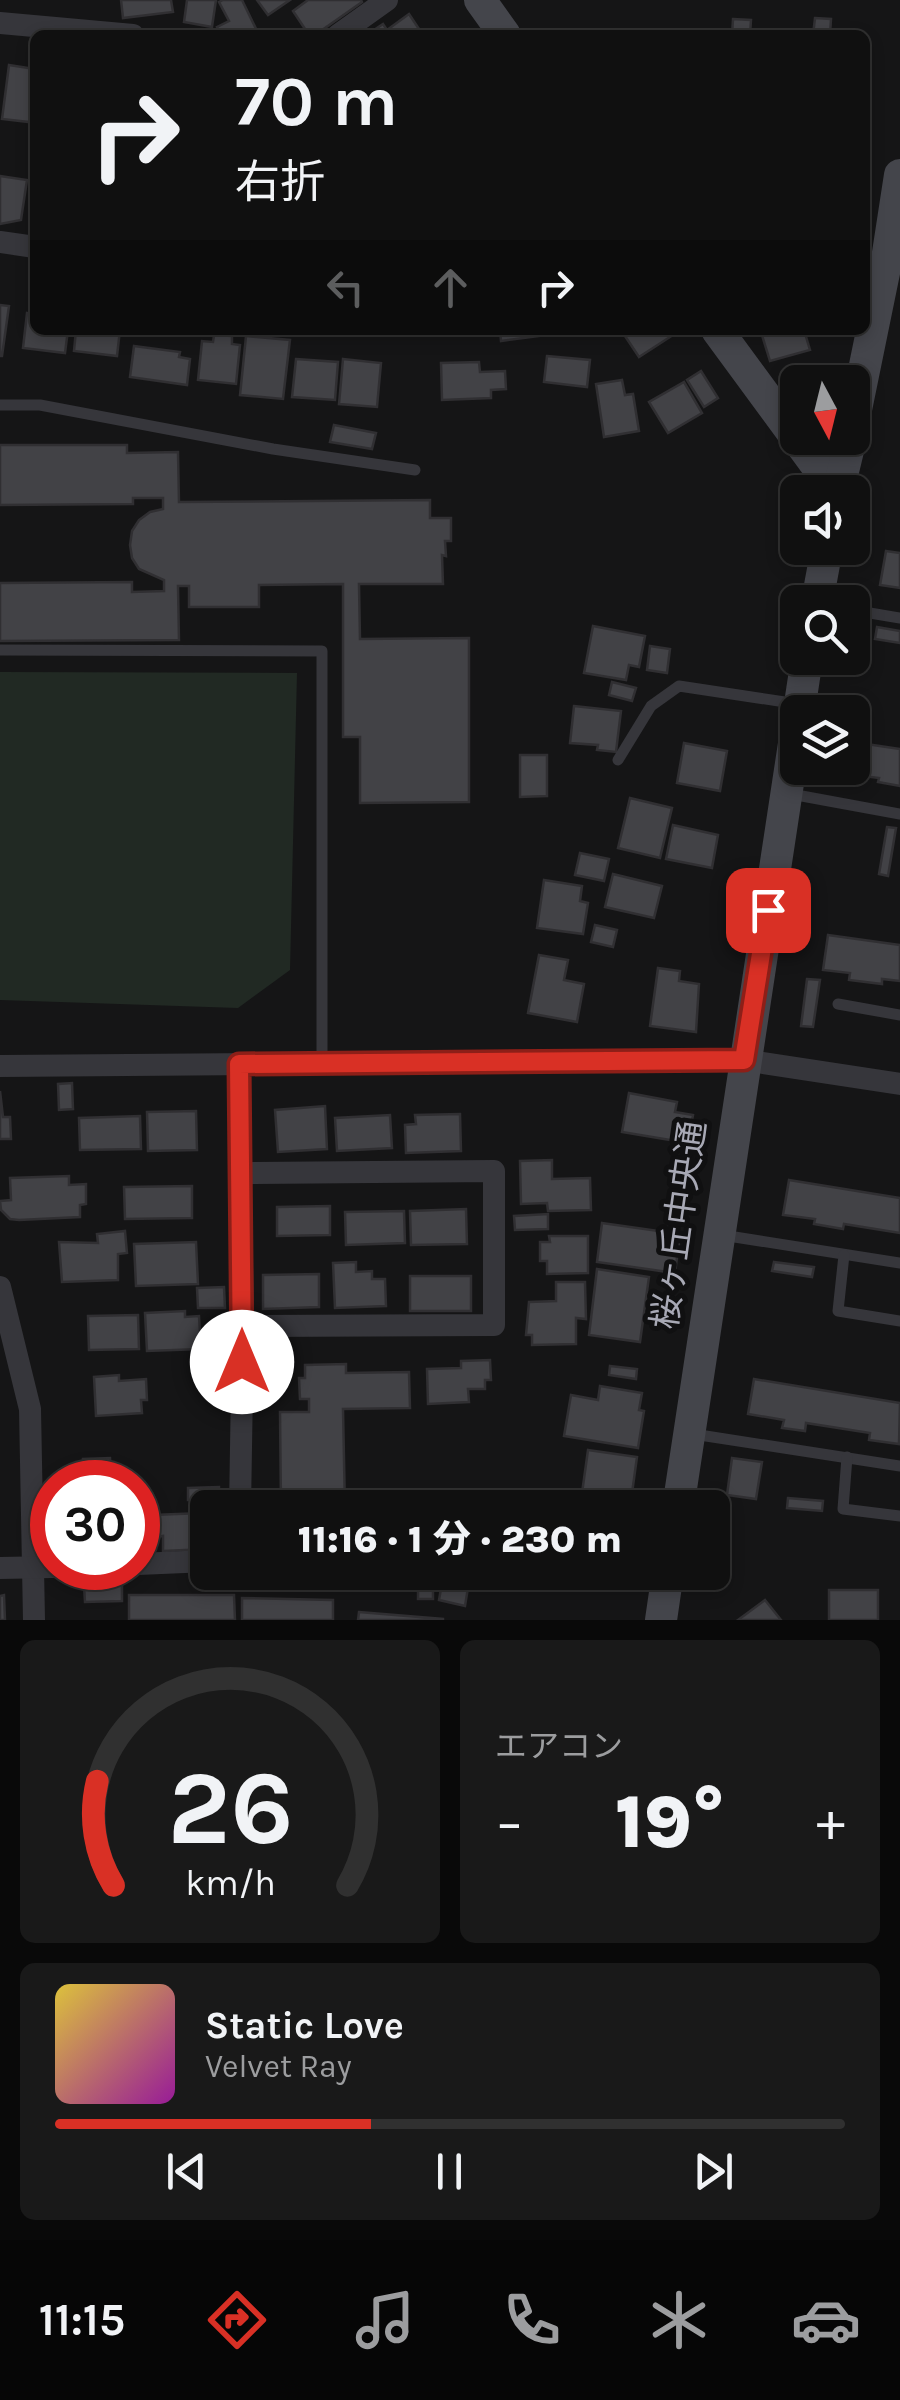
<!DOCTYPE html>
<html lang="ja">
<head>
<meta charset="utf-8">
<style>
  body { margin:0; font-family:Karla,"Noto Sans JP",sans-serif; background:#191919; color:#f1f3f6; height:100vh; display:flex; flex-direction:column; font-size:38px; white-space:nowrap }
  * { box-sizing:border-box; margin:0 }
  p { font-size:32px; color:#9c9d9f }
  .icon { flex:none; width:55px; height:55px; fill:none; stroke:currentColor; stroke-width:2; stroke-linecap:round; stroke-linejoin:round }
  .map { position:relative; height:1620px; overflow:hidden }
  .panel { display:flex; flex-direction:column; gap:20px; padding:20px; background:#090909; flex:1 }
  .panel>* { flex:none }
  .guide { position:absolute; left:30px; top:30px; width:840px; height:305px; border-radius:15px; box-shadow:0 5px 15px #0003,0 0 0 2px #303030; background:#101010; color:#f1f3f6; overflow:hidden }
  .needle { width:65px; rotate:173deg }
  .fabs { position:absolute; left:780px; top:365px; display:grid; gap:20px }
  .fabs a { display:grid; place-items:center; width:90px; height:90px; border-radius:15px; background:#101010; box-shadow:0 5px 15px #0003,0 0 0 2px #303030; font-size:50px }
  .speed { position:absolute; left:30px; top:1460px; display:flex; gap:20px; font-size:50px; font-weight:700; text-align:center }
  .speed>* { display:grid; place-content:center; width:130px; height:130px; border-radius:50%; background:#101010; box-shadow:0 5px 15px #0003,0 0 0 2px #303030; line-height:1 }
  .speed .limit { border:15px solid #d22; background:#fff; color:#111 }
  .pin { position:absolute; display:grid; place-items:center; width:85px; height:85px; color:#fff; margin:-42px; border-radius:20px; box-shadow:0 5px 15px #0006 }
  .me { position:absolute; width:110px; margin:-55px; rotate:0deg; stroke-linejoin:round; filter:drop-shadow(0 0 8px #0008) }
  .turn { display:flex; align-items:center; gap:35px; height:210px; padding:0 40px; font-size:45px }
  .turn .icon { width:130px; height:130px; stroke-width:2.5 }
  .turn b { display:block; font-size:70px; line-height:85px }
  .lanes { display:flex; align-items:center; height:95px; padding:0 40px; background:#0003; justify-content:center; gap:50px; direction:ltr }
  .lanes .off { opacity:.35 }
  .big { font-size:75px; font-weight:800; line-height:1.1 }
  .panel .tile { flex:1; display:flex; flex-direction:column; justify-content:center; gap:15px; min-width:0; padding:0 35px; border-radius:15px; background:#191919 }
  .panel .dial { align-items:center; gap:0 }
  .dial svg { height:260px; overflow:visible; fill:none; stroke:#303030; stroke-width:7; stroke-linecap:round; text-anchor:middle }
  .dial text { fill:#f1f3f6; stroke:none }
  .song { display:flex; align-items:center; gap:30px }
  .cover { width:120px; height:120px; border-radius:15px; background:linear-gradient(135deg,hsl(50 70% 55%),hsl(300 70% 35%)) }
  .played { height:10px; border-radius:5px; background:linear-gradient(90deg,#d93025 40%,#303030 40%) }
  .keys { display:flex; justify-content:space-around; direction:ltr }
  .heat { display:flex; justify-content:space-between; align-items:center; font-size:55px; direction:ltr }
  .panel .tiles { flex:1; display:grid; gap:20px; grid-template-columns:1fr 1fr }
  .tile:last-child { grid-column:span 2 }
  .trip { position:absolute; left:190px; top:1490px; width:540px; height:100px; border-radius:15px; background:#101010; box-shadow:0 5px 15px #0003,0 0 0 2px #303030; font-weight:800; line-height:100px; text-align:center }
  .tab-bar { display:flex; height:160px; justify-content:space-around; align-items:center; background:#060606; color:#9c9d9f }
  .tab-bar .icon { width:70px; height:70px }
  .tab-bar .current { color:#d93025 }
  .tab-bar b { font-size:45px; color:#f1f3f6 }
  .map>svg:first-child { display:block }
  .green { fill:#212923 }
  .building { fill:#424246; stroke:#302f32; stroke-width:2.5 }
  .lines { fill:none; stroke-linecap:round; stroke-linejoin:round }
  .lane { stroke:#36363b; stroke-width:11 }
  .street { stroke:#36363b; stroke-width:22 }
  .secondary { stroke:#44454b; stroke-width:32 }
  .route-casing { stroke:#8d1f18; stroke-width:25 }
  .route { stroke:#d93025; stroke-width:18 }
  .labels { text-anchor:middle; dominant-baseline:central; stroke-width:10; stroke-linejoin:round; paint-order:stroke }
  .street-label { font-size:35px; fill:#a8a9b5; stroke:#101011 }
</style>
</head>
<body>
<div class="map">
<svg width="900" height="1620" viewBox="0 0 900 1620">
  <rect width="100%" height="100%" fill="#151516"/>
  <path class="green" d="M0,672l297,1 -7,297 -52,38 -238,-8z"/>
  <g class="building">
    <path d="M121,0h50l2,12 -50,6z"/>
    <path d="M187,0h29l-4,27 -28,-5z"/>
    <path d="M223,0h19l17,35h-38l-4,-8 12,-6 -10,-19z"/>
    <path d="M257,0h33l-22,15z"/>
    <path d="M308,0h53l1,2 -47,33h-6l-16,-24z"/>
    <path d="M409,14l14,21 -55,-1 15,-10 4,6z"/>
    <path d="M815,18l16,1 -1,16h-17z"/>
    <path d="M733,19l18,1 -1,15h-18z"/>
    <path d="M9,65l26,4v37h-4l-2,16 -27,-3z"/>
    <path d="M0,176l27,4 -6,40 -21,4z"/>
    <path d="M0,305l9,1 -7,50h-2z"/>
    <path d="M27,313l8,1v16h33l-3,23 -42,-5z"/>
    <path d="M76,330h44l-3,26 -43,-5z"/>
    <path d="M500,330h46l1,5 -46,6z"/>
    <path d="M634,330h31l5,7 -31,20 -14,-21z"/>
    <path d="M769,330h35l6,20 -40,11 -9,-29z"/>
    <path d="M214,335l18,1v8l8,1 -4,39 -38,-4 4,-39 11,1z"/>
    <path d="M246,336l44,4 -7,59 -43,-4z"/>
    <path d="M134,346l46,6 -1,5 11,2 -3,26 -57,-8z"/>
    <path d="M547,356l43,4 -3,27 -43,-5z"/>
    <path d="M296,359l42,3 -3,38 -43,-3z"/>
    <path d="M343,359l38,4 -4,44 -38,-3z"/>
    <path d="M479,362l1,10 25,-1 1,18 -15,1v8l-49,2 -1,-37z"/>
    <path d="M701,371l17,27 -14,9 -17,-27z"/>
    <path d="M622,380l3,15 8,-1 6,37 -35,6 -8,-53z"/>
    <path d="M684,382l18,31 -34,20 -19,-31z"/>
    <path d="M334,425l42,8 -4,16 -42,-7z"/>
    <path d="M0,445h127v8l51,-1 1,50 251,-2v18h21v23h-6l1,15 -4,-1 1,29h-84l1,55 109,-1v164l-109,1v-66h-17v-153l-84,1v22h-70v-21h-11l1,54 -179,1v-58l132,-1v10l32,-1v-11l-25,-11 -7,-11 -2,-13 2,-14 7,-11 11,-8 13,-3v-11h-30v6l-133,1z"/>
    <path d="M886,551l14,2v35l-20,-3z"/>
    <path d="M593,626l52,10 -6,31 -10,-2 -3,15 -42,-7z"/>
    <path d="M877,627l23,4v12l-25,-4z"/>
    <path d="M650,646l20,3 -3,24 -20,-3z"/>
    <path d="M612,682l24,6 -4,13 -23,-6z"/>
    <path d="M574,706l47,5 -5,41 -19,-2 1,-5 -28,-2z"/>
    <path d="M853,742l47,7v37l-22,-4 1,-4 -31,-4 1,-6h3z"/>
    <path d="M684,743l43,8 -7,40 -43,-8z"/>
    <path d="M520,755h27v41l-27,1z"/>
    <path d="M630,798l42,10 -12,50 -42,-10z"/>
    <path d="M673,825l45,10 -6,33 -46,-9z"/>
    <path d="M887,827l9,1 -8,48 -9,-2z"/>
    <path d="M580,853l29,6 -5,22 -29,-6z"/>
    <path d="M613,874l49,12 -8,32 -49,-11z"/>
    <path d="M544,880l38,6 -2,15 8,2 -5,31 -46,-6z"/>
    <path d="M595,925l22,5 -4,17 -22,-5z"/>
    <path d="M828,935l72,10v36l-18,-2v5l-33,-4 1,-7 -27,-3z"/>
    <path d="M539,955l29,5 -4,20 20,4 -7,38 -49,-9z"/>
    <path d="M658,968l22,3 -1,10 20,3 -3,48 -46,-6z"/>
    <path d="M807,979l13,1 -7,47 -12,-1z"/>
    <path d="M72,1083l1,26 -14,1 -1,-26z"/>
    <path d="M0,1091l3,26h7l1,22h-11z"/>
    <path d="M629,1093l48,9 -2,10 18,3 -5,28 -66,-11z"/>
    <path d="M325,1106l2,43 -49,3 -3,-42z"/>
    <path d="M196,1111l1,39 -49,1 -1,-39z"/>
    <path d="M460,1114l1,37 -55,2 -1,-28 11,-1 -1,-9z"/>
    <path d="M390,1115l2,33 -55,3 -2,-33z"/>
    <path d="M140,1116l1,33 -61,1 -1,-32z"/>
    <path d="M552,1160v19l38,-1 1,32 -43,1 -1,-8 -26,1 -1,-43z"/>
    <path d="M69,1176v9l17,-1v20l-6,1v12l-61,3 -9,-1 -9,-9 -1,-9 11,-1 -1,-22z"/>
    <path d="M789,1180l111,18v35l-56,-9 -1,5 -29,-5 1,-5 -32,-4z"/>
    <path d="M192,1186v32l-67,1 -1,-32z"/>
    <path d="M330,1206v29l-53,1v-29z"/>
    <path d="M466,1209l1,35 -56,1 -1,-34z"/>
    <path d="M404,1211l1,32 -59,2 -1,-33z"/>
    <path d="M548,1214v15l-33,1 -1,-14z"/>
    <path d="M602,1223l78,11 -5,39 -78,-11z"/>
    <path d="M125,1231l2,22 -9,1v26l-56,2 -3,-40 39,1 -1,-9z"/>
    <path d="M549,1236h39v37l-41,1v-13h-7v-19h10z"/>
    <path d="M196,1242l2,42 -62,2 -2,-42z"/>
    <path d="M356,1262v10l16,-1v8h13l1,27 -51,2 -2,-45z"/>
    <path d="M774,1262l40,5 -2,10 -40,-6z"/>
    <path d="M597,1269l52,8 -9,65 -51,-7z"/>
    <path d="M319,1274v33l-56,2v-34z"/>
    <rect x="410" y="1276" width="61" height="35"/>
    <path d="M556,1282h29l1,37 -10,-1v26l-44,1v-10h-6l3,-33 27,-1z"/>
    <path d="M224,1287l1,21h-27l-1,-20z"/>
    <path d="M185,1311v6l14,-1 2,33 -54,2 -2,-38z"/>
    <path d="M138,1315l1,34 -50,1 -1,-34z"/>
    <path d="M490,1360l1,20h-6v9h-17l1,13 -41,2 -1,-35 34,-1v-7z"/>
    <path d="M346,1364v9l63,-1 1,36 -67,1 2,99h-64l-1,-96h29v-13h-9l-1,-21h6v-13z"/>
    <path d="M610,1366l27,3 -1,10 -27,-4z"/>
    <path d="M119,1375v6l27,-2 1,21h-6l1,13 -46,3 -2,-39z"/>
    <path d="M754,1379l146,24 -1,41 -30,-4 1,-7 -64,-10 -1,8 -23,-3 2,-8 -36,-6z"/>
    <path d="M600,1386l42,7 -3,17 5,1 -6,37 -74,-12 7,-41 27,5z"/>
    <path d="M588,1450l49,7 -7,51h-57l2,-16 7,1z"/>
    <path d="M110,1458l1,24h-27l-1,-23z"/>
    <path d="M732,1458l30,4 -6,37 -29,-4z"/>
    <path d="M219,1487v20l-26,1v-8h-5v-12z"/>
    <path d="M788,1498l35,3 -1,10 -35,-3z"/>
    <path d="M202,1513l1,11h5v25l-45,2v-15l-9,1 -1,-22z"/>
    <path d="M282,1572h63l1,16h-64z"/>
    <path d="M354,1572h60v7l-60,1z"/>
    <rect x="418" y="1572" width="15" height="27"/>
    <path d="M501,1572h27l-1,8 -27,-3z"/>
    <path d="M534,1572h86l-2,15 -32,-4 -1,5 -28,-4 2,-8z"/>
    <path d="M443,1577l26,5 -4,24 -26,-6z"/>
    <path d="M122,1584v17l-37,1 -1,-16z"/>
    <rect x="829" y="1590" width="49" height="30"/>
    <path d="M4,1595l1,25h-5v-24z"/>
    <path d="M129,1595h105l1,25h-106z"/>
    <path d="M242,1598l91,2v20h-91z"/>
    <path d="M765,1600l16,20h-43z"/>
    <path d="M359,1612l84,7v1h-85z"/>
  </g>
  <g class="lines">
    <g class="lane">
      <path d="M0,405h40l233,44 142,21"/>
      <path d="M852,610l48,8"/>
      <path d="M0,650l322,1v412"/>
      <path d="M618,760l33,-54 28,-20 119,18"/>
      <path d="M791,794l109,20"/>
      <path d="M838,1004l62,11"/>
      <path d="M722,1235l178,28"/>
      <path d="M844,1255l-6,56 62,10"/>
      <path d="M693,1434l207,32"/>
      <path d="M847,1457l-4,52 57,7"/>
    </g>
    <g class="street">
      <path d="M0,23l133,12"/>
      <path d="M338,35l49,-35"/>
      <path d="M0,242l35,5"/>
      <path d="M239,1064l4,262 -3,182"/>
      <path d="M0,1066l744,-6 156,24"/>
      <path d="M241,1173l253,-2v154l-251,1"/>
      <path d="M0,1287l30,122 4,211"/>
      <path d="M138,1564l70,-3"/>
      <path d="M0,1568l52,-1"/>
    </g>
    <g class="secondary">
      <path d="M480,0l25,35"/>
      <path d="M717,330l119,162"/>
      <path d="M852,429l36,-176 12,-78"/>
      <path d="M838,492l13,-54"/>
      <path d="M817,602l10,-54"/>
      <path d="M678,1508l129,-850"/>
      <path d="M661,1620l7,-48"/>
    </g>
  </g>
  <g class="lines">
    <defs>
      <path id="route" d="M242,1362l-3,-298 505,-4 24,-150"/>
    </defs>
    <use href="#route" class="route-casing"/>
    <use href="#route" class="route"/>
  </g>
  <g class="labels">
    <g class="street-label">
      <text transform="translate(679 1225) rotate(-82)">桜ヶ丘中央通</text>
    </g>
  </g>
</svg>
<div class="fabs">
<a><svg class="needle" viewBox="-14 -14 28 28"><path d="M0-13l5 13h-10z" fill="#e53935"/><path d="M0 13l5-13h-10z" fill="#9c9d9f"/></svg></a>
<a><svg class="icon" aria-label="sound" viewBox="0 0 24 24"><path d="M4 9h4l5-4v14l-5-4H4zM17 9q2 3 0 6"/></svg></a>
<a><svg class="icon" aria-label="search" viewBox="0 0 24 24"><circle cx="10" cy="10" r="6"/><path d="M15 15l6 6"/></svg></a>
<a><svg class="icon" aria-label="layers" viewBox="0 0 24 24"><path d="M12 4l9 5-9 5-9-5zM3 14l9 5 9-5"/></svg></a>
</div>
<div class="speed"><div class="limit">30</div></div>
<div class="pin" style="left:768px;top:910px;background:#d93025"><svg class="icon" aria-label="arrive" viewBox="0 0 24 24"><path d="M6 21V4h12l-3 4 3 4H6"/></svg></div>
<svg class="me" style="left:242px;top:1362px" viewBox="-20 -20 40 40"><circle r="19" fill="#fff"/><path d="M0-13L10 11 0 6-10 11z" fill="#d93025"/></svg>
<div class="trip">11:16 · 1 分 · 230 m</div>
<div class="guide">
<div class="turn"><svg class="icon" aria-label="right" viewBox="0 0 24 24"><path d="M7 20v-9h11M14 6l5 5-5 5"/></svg><div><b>70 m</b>右折</div></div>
<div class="lanes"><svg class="icon off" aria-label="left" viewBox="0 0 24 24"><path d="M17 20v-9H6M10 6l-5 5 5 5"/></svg><svg class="icon off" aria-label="ahead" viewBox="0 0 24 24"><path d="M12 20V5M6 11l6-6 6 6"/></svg><svg class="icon" aria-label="right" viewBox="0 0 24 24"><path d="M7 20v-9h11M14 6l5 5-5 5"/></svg></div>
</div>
</div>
<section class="panel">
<div class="tiles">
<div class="tile dial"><svg viewBox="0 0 100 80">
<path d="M14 69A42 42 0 1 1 86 69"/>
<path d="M14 69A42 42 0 0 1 9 37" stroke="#d93025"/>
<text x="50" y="56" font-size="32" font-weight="700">26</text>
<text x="50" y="72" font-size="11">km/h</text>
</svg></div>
<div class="tile"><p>エアコン</p>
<div class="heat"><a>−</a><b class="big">19°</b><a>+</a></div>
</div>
<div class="tile">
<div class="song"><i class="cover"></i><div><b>Static Love</b><p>Velvet Ray</p></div></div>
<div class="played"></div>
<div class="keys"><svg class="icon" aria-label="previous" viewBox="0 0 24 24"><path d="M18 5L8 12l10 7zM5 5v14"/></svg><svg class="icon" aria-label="pause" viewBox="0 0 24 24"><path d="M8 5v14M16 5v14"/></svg><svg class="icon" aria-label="next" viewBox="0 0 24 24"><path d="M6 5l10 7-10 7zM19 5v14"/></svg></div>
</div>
</div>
</section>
<nav class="tab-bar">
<b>11:15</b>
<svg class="icon current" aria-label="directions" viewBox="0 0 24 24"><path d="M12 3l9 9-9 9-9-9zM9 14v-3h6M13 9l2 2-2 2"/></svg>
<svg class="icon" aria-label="music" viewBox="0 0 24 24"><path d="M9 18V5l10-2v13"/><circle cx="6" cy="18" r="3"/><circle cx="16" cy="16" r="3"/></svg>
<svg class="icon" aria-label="phone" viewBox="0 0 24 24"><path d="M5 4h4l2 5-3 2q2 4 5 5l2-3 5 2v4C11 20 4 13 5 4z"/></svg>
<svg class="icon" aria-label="climate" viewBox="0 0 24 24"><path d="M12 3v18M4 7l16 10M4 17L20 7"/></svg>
<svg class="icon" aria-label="car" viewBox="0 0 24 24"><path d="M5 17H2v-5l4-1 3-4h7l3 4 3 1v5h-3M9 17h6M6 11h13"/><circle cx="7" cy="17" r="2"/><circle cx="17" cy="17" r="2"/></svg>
</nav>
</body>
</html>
